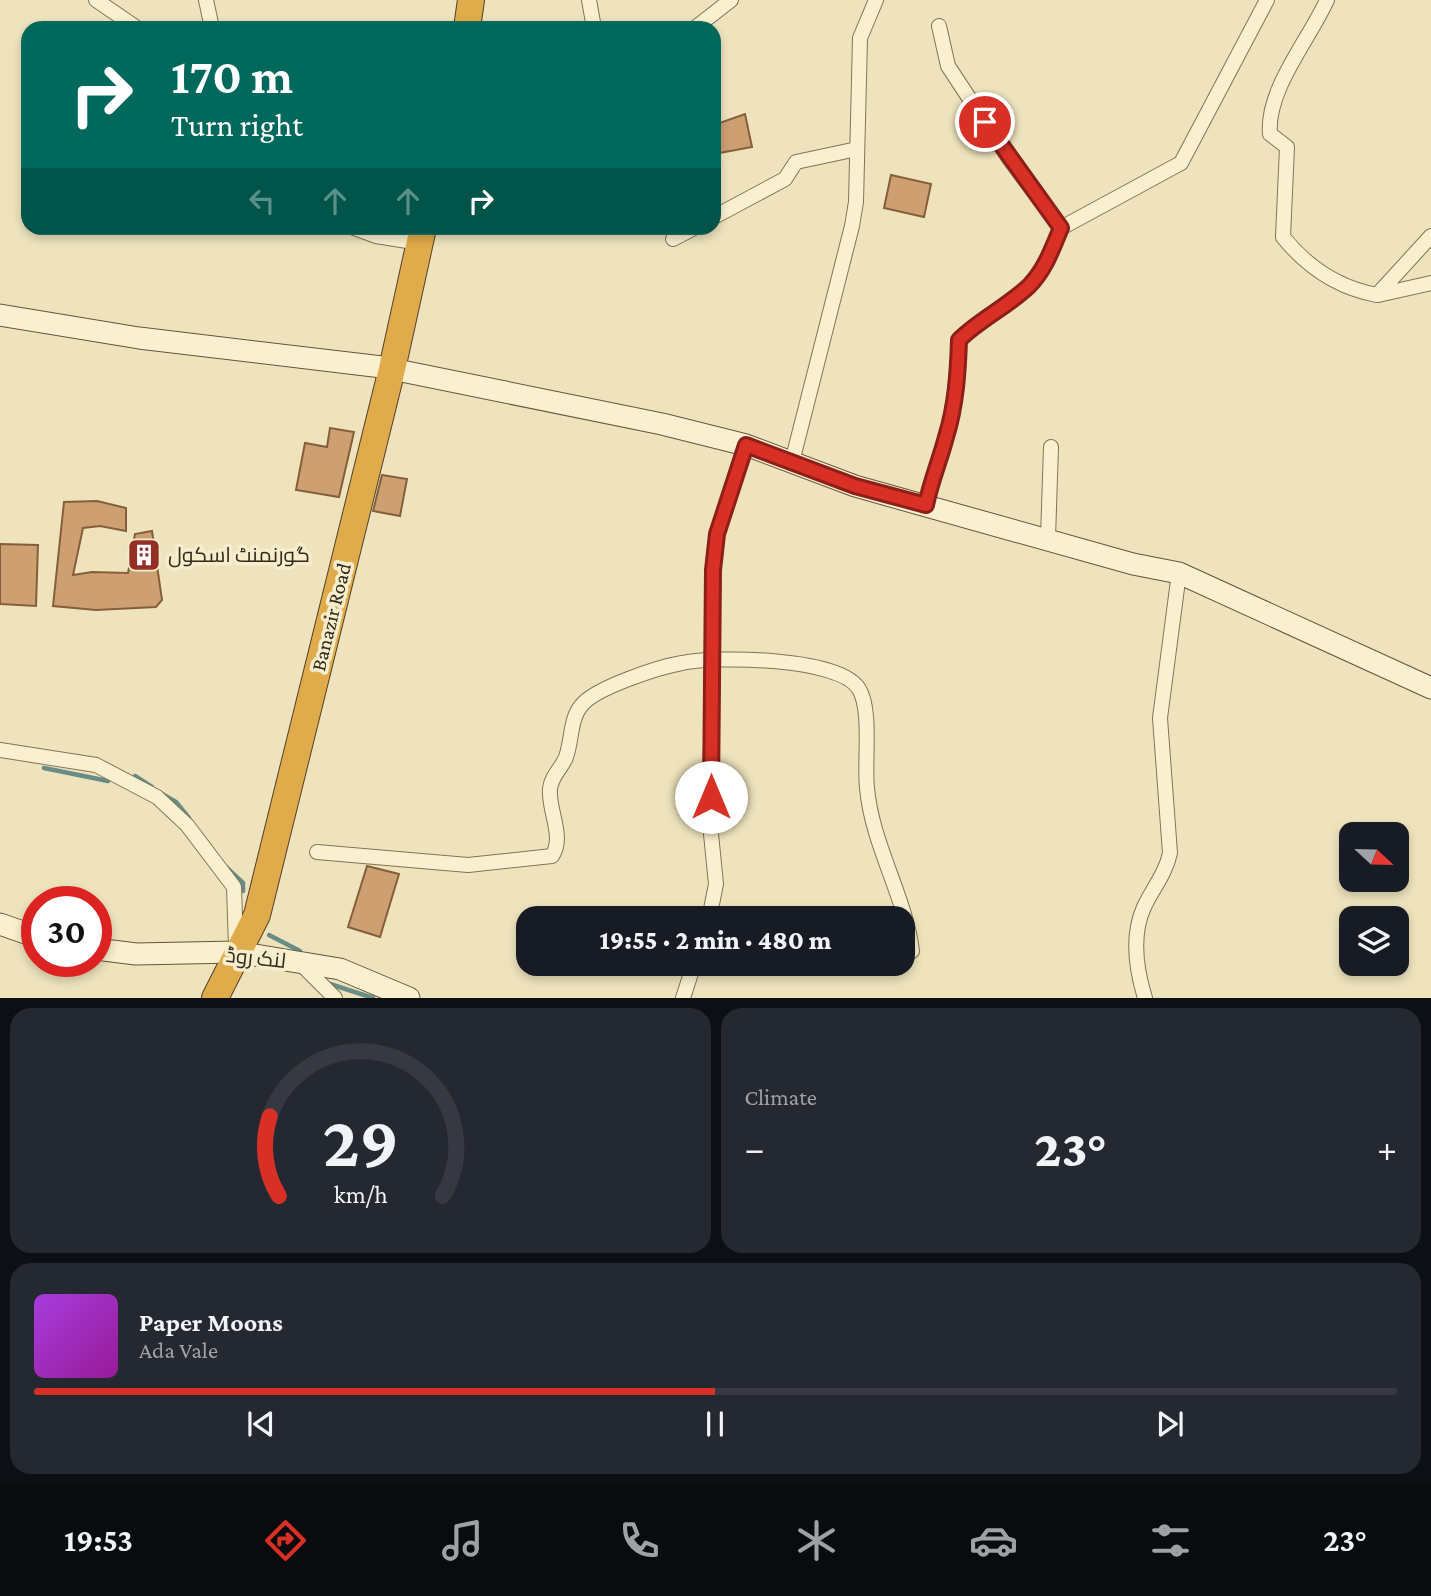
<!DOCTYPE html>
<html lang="en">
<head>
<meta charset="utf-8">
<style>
  body { margin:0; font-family:"Crimson Pro",Cairo,serif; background:#242831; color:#f1f3f6; height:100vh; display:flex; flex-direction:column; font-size:26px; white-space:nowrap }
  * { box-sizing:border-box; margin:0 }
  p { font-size:23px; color:#9ea1a6 }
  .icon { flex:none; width:38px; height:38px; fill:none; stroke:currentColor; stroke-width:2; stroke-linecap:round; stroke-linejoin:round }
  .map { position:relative; height:998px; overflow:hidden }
  .drawer { display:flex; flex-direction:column; gap:10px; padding:10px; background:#0d0f14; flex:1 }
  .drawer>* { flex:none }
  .top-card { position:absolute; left:21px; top:21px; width:700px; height:214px; border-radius:21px; box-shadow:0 4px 10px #0003; background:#00695c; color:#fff; overflow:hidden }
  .needle { width:46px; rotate:112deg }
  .fabs { position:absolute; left:1339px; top:822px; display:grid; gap:14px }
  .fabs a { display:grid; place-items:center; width:70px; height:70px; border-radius:14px; background:#171b24; box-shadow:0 4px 10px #0003; font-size:35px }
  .speed { position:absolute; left:21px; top:886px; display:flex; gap:14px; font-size:35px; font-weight:700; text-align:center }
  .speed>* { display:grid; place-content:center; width:91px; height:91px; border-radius:50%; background:#171b24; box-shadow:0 4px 10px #0003; line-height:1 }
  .speed .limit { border:10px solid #d22; background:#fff; color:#111 }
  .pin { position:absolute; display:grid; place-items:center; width:60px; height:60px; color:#fff; margin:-30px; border:4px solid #fff; border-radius:50%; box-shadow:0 2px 7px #0007 }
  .me { position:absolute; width:77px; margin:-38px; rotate:0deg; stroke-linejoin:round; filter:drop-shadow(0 0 5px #0008) }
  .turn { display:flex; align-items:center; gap:24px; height:147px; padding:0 35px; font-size:32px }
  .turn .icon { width:91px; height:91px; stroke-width:2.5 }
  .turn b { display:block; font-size:49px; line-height:60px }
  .lanes { display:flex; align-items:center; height:66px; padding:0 35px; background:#0003; justify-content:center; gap:35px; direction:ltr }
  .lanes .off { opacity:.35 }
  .big { font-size:52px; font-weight:800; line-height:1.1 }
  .drawer .tile { flex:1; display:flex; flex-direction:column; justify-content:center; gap:10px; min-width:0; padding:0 24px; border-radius:21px; background:#242831 }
  .drawer .dial { align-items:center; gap:0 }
  .dial svg { height:182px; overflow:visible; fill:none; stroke:#363941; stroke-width:7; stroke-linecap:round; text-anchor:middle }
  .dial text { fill:#f1f3f6; stroke:none }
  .song { display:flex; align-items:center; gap:21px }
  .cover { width:84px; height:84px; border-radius:10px; background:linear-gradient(135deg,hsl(280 70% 55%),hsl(300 70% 35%)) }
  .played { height:7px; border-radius:4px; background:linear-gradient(90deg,#d93025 50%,#363941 50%) }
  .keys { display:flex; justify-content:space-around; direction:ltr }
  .heat { display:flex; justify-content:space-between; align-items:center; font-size:38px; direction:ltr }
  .drawer .tiles { flex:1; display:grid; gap:10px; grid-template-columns:1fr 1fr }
  .tile:last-child { grid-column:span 2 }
  .trip { position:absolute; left:516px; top:906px; width:399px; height:70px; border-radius:21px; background:#171b24; box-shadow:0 4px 10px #0003; font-weight:800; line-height:70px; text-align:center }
  .dock { display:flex; height:112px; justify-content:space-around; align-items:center; background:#090b0e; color:#9ea1a6 }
  .dock .icon { width:49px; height:49px }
  .dock .on { color:#d93025 }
  .dock b { font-size:32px; color:#f1f3f6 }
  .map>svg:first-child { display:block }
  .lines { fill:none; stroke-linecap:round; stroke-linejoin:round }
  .stream { stroke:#688c86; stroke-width:4.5 }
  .building { fill:#cd9f71; stroke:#855f3b; stroke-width:2 }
  .street-casing { stroke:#857356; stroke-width:16 }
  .secondary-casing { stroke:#675439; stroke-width:23 }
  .highway-casing { stroke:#52412a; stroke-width:28 }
  .street { stroke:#f9f0cf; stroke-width:14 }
  .secondary { stroke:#f9f0cf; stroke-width:21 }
  .highway { stroke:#e0ab4a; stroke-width:26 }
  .route-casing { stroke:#8d1f18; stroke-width:18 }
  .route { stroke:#d93025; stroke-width:12 }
  .labels { text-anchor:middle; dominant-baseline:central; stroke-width:7; stroke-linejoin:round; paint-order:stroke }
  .poi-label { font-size:21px; fill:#34291b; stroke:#f5edcc; text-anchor:start }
  .street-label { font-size:21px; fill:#34291b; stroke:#f5edcc }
</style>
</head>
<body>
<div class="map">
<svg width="1431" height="998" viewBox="0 0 1431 998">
  <rect width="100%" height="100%" fill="#eee3bc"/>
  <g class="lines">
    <g class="stream">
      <path d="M44,768l64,13"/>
      <path d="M135,776l17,11"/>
      <path d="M162,794l14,8 13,16"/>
      <path d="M226,867l17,16v8"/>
      <path d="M269,935l31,16"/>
      <path d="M330,984l43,14"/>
    </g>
  </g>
  <g class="building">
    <path d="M745,114l7,33 -38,7v-29z"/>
    <path d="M891,175l40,9 -7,33 -40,-9z"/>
    <path d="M330,428l24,4 -15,65 -43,-7 9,-47 22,4z"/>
    <path d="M382,475l25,4 -7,37 -27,-5z"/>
    <path d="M97,501l29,7v23l-26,-5 -17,2 -10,47 19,-3 36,1 7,-39 17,-3 10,69 -6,7 -60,3 -43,-4 11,-104z"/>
    <path d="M0,544l38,1 -2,61 -36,-2z"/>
    <path d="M367,866l32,8 -19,63 -32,-10z"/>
  </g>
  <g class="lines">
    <defs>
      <g id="street">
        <path d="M96,0l41,28"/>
        <path d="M206,0l6,28"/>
        <path d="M589,0l5,28"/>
        <path d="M1327,0c-18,40 -61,90 -57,134l17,13 -4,90c25,31 56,51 94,58l54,-59"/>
        <path d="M695,28l36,-28"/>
        <path d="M714,217l71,-38 11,-17 61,-13"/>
        <path d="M354,228l22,8 44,7"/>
        <path d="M1061,228l120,-65 86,-163"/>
        <path d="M673,239l21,-11"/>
        <path d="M1378,295l53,-12"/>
        <path d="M792,462l60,-236 4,-24 4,-164 16,-38"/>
        <path d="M926,505c5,-24 14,-45 20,-68 10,-32 12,-65 13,-98 21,-20 48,-32 70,-53 15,-16 23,-37 32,-58l-51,-68 -62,-94 -9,-40"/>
        <path d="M1048,538l3,-91"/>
        <path d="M0,750l96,15 61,32 30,28 47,62 2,60"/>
        <path d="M317,852l151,13 84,-9c13,-19 -4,-46 -2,-67 1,-13 12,-21 16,-32 6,-16 4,-38 15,-51 13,-18 78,-39 101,-43 34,-7 158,-6 177,26 13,21 5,74 8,99 5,57 38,107 45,163"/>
        <path d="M709,919l7,-35 -6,-60 3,-253 4,-37 29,-89"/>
        <path d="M300,963l35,35"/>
        <path d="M683,998l11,-34"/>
        <path d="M1145,998c-9,-29 -14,-62 -1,-91 9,-19 22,-34 26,-54l-10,-135 19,-145"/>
      </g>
      <g id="secondary">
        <path d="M0,315l139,23 243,29 280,57 84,21 109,41 278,78 46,9 252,115"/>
        <path d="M0,924l37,13"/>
        <path d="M96,949l40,5 100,-2 104,17 69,29"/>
      </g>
      <g id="highway">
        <path d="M467,28l4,-28"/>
        <path d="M215,998l42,-83 135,-546 31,-141"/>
      </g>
    </defs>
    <use href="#street" class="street-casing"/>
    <use href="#secondary" class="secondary-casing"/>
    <use href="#highway" class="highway-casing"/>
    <use href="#street" class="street"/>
    <use href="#secondary" class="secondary"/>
    <use href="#highway" class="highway"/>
  </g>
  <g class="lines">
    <defs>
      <path id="route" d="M711,797l2,-227 4,-36 29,-89 109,41 71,19c5,-24 14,-45 20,-68 10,-32 12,-65 13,-97 21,-21 48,-33 70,-54 16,-16 23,-37 32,-58l-76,-106"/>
    </defs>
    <use href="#route" class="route-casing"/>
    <use href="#route" class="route"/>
  </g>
  <defs>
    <symbol id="building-square" viewBox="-11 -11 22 22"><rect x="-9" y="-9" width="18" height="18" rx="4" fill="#952e25" stroke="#f5edcc"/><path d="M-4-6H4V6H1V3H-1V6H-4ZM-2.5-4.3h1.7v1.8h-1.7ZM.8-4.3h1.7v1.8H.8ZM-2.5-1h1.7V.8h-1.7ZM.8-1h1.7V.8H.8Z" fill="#fff"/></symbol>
  </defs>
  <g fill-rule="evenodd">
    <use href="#building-square" x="125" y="536" width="38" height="38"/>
  </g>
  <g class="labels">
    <g class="poi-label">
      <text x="168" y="555">گورنمنٹ اسکول</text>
    </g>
    <g class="street-label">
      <text transform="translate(331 617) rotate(-76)">Banazir Road</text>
      <text transform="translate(256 958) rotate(6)">لنک روڈ</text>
    </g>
  </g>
</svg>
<div class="fabs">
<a><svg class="needle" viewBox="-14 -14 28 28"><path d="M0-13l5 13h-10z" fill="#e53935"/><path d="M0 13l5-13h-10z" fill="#9ea1a6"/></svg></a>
<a><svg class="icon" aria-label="layers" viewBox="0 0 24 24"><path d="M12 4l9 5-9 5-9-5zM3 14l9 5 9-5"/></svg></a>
</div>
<div class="speed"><div class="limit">30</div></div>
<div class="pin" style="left:985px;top:122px;background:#d93025"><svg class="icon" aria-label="arrive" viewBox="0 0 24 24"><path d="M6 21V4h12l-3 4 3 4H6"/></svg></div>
<svg class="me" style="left:711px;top:797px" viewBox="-20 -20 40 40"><circle r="19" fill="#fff"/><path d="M0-13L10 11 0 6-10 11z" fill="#d93025"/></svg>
<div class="trip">19:55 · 2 min · 480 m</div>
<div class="top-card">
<div class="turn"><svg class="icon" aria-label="right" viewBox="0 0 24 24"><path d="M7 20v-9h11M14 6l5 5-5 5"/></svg><div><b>170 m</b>Turn right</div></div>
<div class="lanes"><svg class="icon off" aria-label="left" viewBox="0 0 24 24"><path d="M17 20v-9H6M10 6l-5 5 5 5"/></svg><svg class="icon off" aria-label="ahead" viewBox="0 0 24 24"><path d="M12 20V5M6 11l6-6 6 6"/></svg><svg class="icon off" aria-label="ahead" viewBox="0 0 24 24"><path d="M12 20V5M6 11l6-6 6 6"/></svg><svg class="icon" aria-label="right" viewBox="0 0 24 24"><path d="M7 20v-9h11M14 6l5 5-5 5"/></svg></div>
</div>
</div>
<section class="drawer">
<div class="tiles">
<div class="tile dial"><svg viewBox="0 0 100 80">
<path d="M14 69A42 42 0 1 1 86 69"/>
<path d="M14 69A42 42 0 0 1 10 34" stroke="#d93025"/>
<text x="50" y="56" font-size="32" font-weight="700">29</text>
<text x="50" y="72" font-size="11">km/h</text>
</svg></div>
<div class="tile"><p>Climate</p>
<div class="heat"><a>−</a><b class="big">23°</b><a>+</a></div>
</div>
<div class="tile">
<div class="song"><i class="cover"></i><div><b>Paper Moons</b><p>Ada Vale</p></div></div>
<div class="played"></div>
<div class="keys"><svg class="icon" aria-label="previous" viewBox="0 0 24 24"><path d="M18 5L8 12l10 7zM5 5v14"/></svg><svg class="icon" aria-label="pause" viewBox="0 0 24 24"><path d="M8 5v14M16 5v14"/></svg><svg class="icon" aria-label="next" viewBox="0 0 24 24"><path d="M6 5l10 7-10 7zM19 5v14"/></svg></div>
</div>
</div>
</section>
<nav class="dock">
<b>19:53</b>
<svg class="icon on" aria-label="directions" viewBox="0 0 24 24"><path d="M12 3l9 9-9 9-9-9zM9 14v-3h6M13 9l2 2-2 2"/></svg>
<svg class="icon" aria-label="music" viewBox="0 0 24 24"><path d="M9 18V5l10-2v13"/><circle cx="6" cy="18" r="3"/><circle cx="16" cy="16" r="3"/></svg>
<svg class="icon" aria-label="phone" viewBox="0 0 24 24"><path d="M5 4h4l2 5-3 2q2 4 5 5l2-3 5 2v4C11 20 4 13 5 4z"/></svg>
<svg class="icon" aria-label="climate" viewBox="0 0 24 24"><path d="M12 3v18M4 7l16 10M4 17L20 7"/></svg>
<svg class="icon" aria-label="car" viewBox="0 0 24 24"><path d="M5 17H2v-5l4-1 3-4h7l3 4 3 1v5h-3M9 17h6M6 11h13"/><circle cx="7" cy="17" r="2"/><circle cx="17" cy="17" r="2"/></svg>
<svg class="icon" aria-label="filters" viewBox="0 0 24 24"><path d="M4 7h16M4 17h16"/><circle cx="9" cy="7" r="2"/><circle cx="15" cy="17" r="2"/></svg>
<b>23°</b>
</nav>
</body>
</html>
